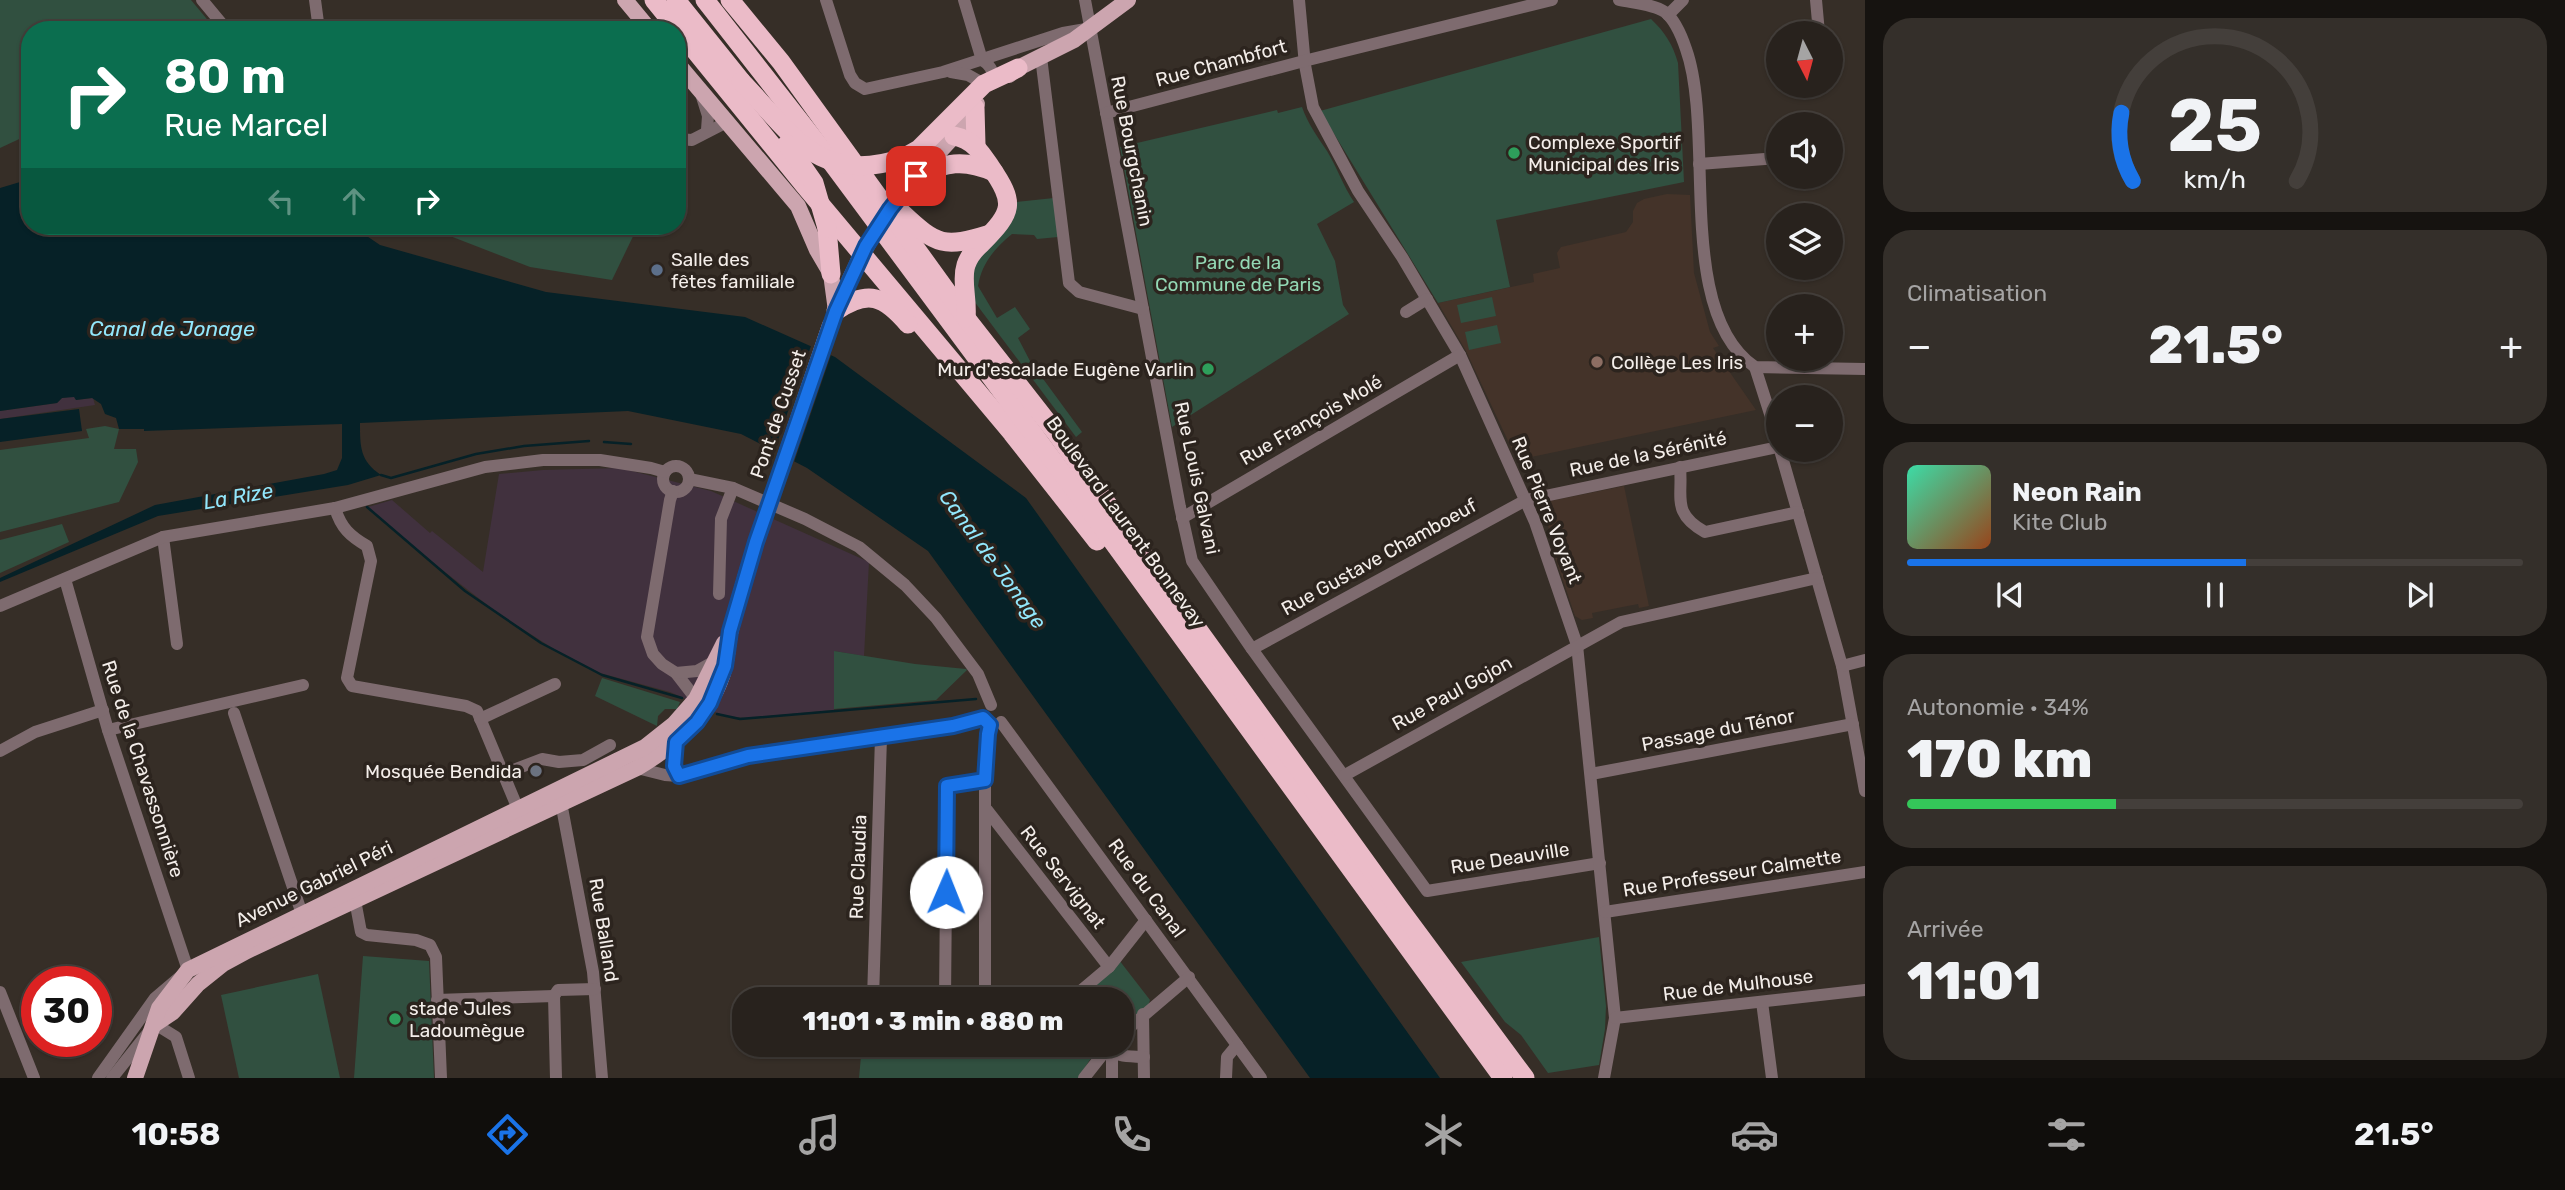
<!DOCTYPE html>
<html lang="fr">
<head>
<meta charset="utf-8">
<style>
  body { margin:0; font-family:Rubik,sans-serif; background:#342f2a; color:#f1f3f6; height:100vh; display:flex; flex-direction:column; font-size:26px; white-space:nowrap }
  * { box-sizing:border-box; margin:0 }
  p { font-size:23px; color:#a5a4a4 }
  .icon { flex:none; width:38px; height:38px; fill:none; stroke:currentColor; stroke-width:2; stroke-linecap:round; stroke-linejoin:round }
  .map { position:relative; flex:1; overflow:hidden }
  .panel { display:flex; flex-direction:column; gap:18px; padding:18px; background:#161310; width:700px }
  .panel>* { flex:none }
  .banner { position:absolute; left:21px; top:21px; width:665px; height:214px; border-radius:28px; box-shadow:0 2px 5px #0004,0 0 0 2px #443f3b; background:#0b6e4f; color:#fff; overflow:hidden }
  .needle { width:46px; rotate:174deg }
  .buttons { position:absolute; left:1766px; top:21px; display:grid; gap:14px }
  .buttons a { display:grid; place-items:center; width:77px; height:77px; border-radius:50%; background:#28221d; box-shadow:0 2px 5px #0004,0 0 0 2px #443f3b; font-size:35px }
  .speed { position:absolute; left:21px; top:966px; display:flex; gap:14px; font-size:35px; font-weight:700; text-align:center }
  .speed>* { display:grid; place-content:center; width:91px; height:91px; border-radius:50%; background:#28221d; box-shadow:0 2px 5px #0004,0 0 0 2px #443f3b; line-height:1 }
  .speed .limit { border:10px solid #d22; background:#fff; color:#111 }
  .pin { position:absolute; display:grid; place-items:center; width:60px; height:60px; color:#fff; margin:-30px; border-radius:14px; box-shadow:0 4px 10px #0006 }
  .me { position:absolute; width:77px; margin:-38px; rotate:1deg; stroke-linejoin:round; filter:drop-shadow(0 0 5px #0008) }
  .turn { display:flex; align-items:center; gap:24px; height:147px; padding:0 28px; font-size:32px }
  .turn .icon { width:91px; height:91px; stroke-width:2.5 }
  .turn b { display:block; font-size:49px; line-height:60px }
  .lanes { display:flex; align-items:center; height:66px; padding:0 28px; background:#0003; justify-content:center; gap:35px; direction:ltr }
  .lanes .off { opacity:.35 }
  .big { font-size:52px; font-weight:800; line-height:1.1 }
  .panel .card { flex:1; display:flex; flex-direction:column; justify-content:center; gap:10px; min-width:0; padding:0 24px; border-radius:28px; background:#342f2a }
  .panel .dial { align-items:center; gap:0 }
  .dial svg { height:182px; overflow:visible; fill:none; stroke:#443f3b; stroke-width:7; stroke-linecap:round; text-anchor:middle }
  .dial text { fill:#f1f3f6; stroke:none }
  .song { display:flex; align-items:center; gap:21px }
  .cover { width:84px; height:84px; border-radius:10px; background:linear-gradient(135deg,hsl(160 70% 55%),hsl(20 70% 35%)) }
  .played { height:7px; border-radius:4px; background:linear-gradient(90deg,#1a73e8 55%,#443f3b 55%) }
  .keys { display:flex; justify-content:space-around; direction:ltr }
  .heat { display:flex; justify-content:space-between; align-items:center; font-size:38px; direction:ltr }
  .charge { height:10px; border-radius:5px; background:linear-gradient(90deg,#34c759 34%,#443f3b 0) }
  .trip { position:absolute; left:732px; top:987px; width:402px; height:70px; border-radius:28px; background:#28221d; box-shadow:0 2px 5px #0004,0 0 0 2px #443f3b; font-weight:800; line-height:70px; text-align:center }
  .tabs { display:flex; height:112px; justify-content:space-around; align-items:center; background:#100e0c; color:#a5a4a4 }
  .tabs .icon { width:49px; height:49px }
  .tabs .current { color:#1a73e8 }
  .tabs b { font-size:32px; color:#f1f3f6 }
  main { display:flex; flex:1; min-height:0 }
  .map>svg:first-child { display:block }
  .industrial { fill:#41313e }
  .education { fill:#443329 }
  .green { fill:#315040 }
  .water { fill:#062127 }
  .pier { fill:#362e27 }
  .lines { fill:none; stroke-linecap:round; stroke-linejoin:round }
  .stream { stroke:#062127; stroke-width:2.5 }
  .minor { stroke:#7e6b6f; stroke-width:12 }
  .major { stroke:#cca5af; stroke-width:16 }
  .highway { stroke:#ebbbc8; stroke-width:19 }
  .major-bridge { stroke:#cca5af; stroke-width:16 }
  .highway-bridge { stroke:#ebbbc8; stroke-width:19 }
  .route-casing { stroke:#114b97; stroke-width:18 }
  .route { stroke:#1a73e8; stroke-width:12 }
  .leisure-dot { fill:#2e9e5b; stroke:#2c241e; stroke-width:2.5 }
  .service-dot { fill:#5c6f8a; stroke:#2c241e; stroke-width:2.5 }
  .education-dot { fill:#8d6e63; stroke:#2c241e; stroke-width:2.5 }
  .worship-dot { fill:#6b7280; stroke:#2c241e; stroke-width:2.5 }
  .labels { text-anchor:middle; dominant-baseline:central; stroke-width:7; stroke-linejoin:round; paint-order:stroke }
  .street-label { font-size:19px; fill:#f4eeea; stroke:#2c241e }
  .poi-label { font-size:19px; fill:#f4eeea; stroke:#2c241e; text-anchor:start }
  .park-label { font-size:19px; fill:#93d8b4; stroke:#2c241e }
  .water-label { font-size:21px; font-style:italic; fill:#92e7fc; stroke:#2c241e }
</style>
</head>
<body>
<main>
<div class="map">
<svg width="1865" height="1078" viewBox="0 0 1865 1078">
  <rect width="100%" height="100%" fill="#362e27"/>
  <g class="industrial">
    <path d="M75,396l1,4 17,-2 2,7 -95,14v-8l57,-8 5,-5z"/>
    <path d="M620,468l91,23 158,71 -5,94 -30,-5v59l-87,8 -23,-2 -54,-24 -70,-19 -46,-24 -55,-35 -67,-52 -64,-55 24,-7 38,33 2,-2 51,41 16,-98 44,-4z"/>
  </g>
  <g class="education">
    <path d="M1667,194l23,1 4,78 16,59 9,14 -6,2 43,62 -239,50 -51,-109 -28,-48 96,-21 -1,-8 27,-6 -3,-15 4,-6 65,-15 7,-10v-11l4,-8 7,-4z"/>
    <path d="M1624,486l25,120 -10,2 -1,-4 -46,9 1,5 -11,2 -7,-4 -20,-59 4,-2 -1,-6 -5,1 -9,-45 1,-3z"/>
  </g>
  <g class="green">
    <path d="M0,0h191l25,30h-186v104l-30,14z"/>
    <path d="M1651,19c14,13 22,26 27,44l6,119 -188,38 14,67 -72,16 -118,-192z"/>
    <path d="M1302,107c6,17 15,29 25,44 10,16 16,35 27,51l-37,22 18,37 8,44 6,9 -177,113 -52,-280 157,-37 1,3z"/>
    <path d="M1054,198l4,39 -21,2 -3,-4 -22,-1c-18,15 -30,29 -34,52l19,32 18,-11 15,22 -12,9 12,23 52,71 -6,5 -102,-136c-1,-9 -4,-20 -2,-29 7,-29 46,-37 43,-70z"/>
    <path d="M433,226h205l-26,54 -82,-13 -98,-38z"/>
    <path d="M1492,297l4,19 -35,7 -4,-18z"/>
    <path d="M1497,325l4,18 -32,7 -4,-18z"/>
    <path d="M105,426l14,3 -5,20h22l2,13 -19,40 -119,30v-82l89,-12 -3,-9z"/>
    <path d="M62,524l7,18 -69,31v-33z"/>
    <path d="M834,651l81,13 51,5 1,1 -31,30 -102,9z"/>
    <path d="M602,678l78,24 -3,7h-12l-7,7 -1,10 -62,-30z"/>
    <path d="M1599,937l7,69 -1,23 -6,36 -51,8 -27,-38 -16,-13 -44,-60z"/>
    <path d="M363,956l66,5 5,117h-80z"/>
    <path d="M1119,960l31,40 -2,6 -26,20v-27h-49z"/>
    <path d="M318,974l22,104h-101l-18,-83z"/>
    <path d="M862,1045h241l-14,16 -10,17h-220z"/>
  </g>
  <g class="water">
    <path d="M30,179v47h322l28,19 166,47 199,25 90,40 191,141 414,580h-130l-382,-527 -121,-83 -66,-34 -113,-23 -268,12c0,24 0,38 21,52l-33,10 -190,31 -158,66v-4l155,-73 169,-31 13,-4 5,-12v-34l-198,7v-2h-25l-3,-11 -11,-4 -4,-10 -9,-6 -16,2 -2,-3 -12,1 -5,5 -57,8v-223z"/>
    <path d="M79,409l3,22 -82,11v-23z"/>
  </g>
  <path class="pier" d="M812,343l20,9 -39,113 -20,-11z"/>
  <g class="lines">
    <g class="stream">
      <path d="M604,442l27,2"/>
      <path d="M381,475l10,3 85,-24 48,-8 65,-5"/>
      <path d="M367,507l98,84 76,52 61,32 80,23"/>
      <path d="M717,714l23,5 236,-20"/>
    </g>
    <g class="minor">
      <path d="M202,0l25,30"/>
      <path d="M315,0l4,30"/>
      <path d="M826,0l24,75 5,8 10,6 78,-17 120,-39 23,-4"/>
      <path d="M964,0l18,60c8,5 11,10 11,19"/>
      <path d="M1085,0l95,507 12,54 60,88 175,242 173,-28"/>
      <path d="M1299,0l6,65 8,42 45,84 44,66 58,98 75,167 42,123 38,373 -11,60"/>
      <path d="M1619,0c14,3 34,4 46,12 10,8 17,25 21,37 30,84 -12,263 69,318l110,2"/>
      <path d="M1816,0l3,33"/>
      <path d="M1668,15l15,-15"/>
      <path d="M1041,57l28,226 10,9 64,17"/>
      <path d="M951,72l17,3 16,9"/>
      <path d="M702,97l6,19 -1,14"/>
      <path d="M1106,113l198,-52 248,-61"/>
      <path d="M677,139l15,1 35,-18"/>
      <path d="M1699,164l79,-6"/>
      <path d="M1406,312l21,-13"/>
      <path d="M1755,367l23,72"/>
      <path d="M1780,450l62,216 23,125"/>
      <circle cx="676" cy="479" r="13"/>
      <path d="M1680,467c3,30 -9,46 25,65l93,-20"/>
      <path d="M689,479l44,9 72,31 54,28 46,38 31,33 42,56 13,31"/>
      <path d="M673,491l-3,9 -23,137 6,17 9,10 14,9 20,26"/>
      <path d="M335,508c6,20 15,28 32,38l4,15 -24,117 5,8 114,20 11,5 41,98"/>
      <path d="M1182,518l278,-163"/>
      <path d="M163,537l14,107"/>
      <path d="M65,579l43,151 80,240 -33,28 -57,80"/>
      <path d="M719,594l2,-75 12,-31"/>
      <path d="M0,606l163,-69 172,-29 150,-41 58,-7h57l51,8 14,4"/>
      <path d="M1252,649l274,-149 252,-53"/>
      <path d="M1842,666l23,-6"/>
      <path d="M676,673l21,-2 18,-10"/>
      <path d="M234,713l68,201"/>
      <path d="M480,719l75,-35"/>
      <path d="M1001,722l260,356"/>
      <path d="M108,730l195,-45"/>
      <path d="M676,742l-1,24 4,10"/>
      <path d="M0,751l35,-19 68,-22"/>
      <path d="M637,768l28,7 14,1 69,-20 205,-30 30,-8"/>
      <path d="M503,774l39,-15 17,3 24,-2 27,-15"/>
      <path d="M1591,774l262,-50"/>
      <path d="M1345,775l276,-153 196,-44"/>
      <path d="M560,797l33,175 9,106"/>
      <path d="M987,810l122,157"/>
      <path d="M355,900l6,32 6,3 49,5 14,5 6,12 5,121"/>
      <path d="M1605,912l260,-40"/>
      <path d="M0,992l34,86"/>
      <path d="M554,996l4,-6 37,-1"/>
      <path d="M873,999l8,-262"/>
      <path d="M945,999l2,-213 38,-6"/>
      <path d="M985,999v-219l5,-55"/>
      <path d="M1071,999l38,-32 37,-47"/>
      <path d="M437,1000l117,-4 2,82"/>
      <path d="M1762,1002l10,76"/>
      <path d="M1143,1014l1,64"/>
      <path d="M1615,1018l250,-28"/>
      <path d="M1122,1034l67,-57"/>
      <path d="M1108,1047c8,11 22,9 36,10"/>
      <path d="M112,1078l43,-54 21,13 13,41"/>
      <path d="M1084,1078l26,-33"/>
      <path d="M1112,1078v-25"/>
      <path d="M1226,1078l1,-21 10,-12"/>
    </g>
    <g class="major">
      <path d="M625,0l25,30"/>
      <path d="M677,63l121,143 19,44 14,24 5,37"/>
      <path d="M1009,75l9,-7 56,-28 54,-40"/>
      <path d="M902,192l52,-56 23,-32"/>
      <path d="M837,307l21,-45"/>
      <path d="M155,1024l18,-12 25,-28 25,-20 24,-13 390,-183c41,-24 76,-55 88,-102 3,-13 3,-25 6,-37 10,-38 21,-76 34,-113"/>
      <path d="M135,1078l24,-70 29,-38 457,-223 29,-23 22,-25 28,-56"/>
    </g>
    <g class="highway">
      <path d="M654,0l151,186 207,247 85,108"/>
      <path d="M676,0l65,81"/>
      <path d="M705,0l119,152 271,365 408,561"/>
      <path d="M730,0l51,62 185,256 90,115 343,475 126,170"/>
      <path d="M975,108l1,37"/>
      <path d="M954,136c19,4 26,15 36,30 26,38 23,45 -8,77 -7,6 -13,13 -16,22 -5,16 2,34 0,53"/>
      <path d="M903,158l16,-9 65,-65 34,-16"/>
      <path d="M916,176c31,-13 46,-18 78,-4"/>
      <path d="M902,213c35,33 42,35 88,21"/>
      <path d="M827,228l4,46"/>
      <path d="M836,311c32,-22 48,-15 72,13"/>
    </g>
    <g class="major-bridge">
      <path d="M858,262l20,-36 24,-34"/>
      <path d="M765,516l65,-191"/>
    </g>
    <g class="highway-bridge">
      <path d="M741,81c52,54 78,105 162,77"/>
      <path d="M787,144l27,39 13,45"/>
    </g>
  </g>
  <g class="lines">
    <defs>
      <path id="route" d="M916,176l-26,33 -24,37 -30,65 -80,231 -26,89 -5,35 -15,37 -13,19 -21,20 -2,24 5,10 69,-20 205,-30 30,-8 7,7 -2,9 -3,46 -38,6 -1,106"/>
    </defs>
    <use href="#route" class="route-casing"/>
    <use href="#route" class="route"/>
  </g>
  <g class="leisure-dot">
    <circle cx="1514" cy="153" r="7"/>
    <circle cx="1208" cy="369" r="7"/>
    <circle cx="395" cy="1019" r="7"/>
  </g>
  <circle class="service-dot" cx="657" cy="270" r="7"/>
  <circle class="education-dot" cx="1597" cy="362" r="7"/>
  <circle class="worship-dot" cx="536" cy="771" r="7"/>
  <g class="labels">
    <g class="street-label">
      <text transform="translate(1221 63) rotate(-15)">Rue Chambfort</text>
      <text transform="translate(1132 151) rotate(79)">Rue Bourgchanin</text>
      <text transform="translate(778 414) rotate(-71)">Pont de Cusset</text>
      <text transform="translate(1311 420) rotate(-30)">Rue François Molé</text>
      <text transform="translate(1648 454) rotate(-12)">Rue de la Sérénité</text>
      <text transform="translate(1197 478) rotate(78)">Rue Louis Galvani</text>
      <text transform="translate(1547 510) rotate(68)">Rue Pierre Voyant</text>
      <text transform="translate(1126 522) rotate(54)">Boulevard Laurent Bonnevay</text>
      <text transform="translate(1379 557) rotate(-29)">Rue Gustave Chamboeuf</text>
      <text transform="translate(1452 693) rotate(-29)">Rue Paul Gojon</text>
      <text transform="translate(1718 730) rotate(-11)">Passage du Ténor</text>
      <text transform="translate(143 769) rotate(72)">Rue de la Chavassonnière</text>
      <text transform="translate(1510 858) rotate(-9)">Rue Deauville</text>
      <text transform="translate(858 867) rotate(-88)">Rue Claudia</text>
      <text transform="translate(1732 873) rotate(-9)">Rue Professeur Calmette</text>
      <text transform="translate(1063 877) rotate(52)">Rue Servignat</text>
      <text transform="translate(314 884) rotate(-26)">Avenue Gabriel Péri</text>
      <text transform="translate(1147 888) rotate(54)">Rue du Canal</text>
      <text transform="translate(604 930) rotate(81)">Rue Balland</text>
      <text transform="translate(1738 985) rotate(-7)">Rue de Mulhouse</text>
    </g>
    <g class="poi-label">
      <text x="1528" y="142">Complexe Sportif<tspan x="1528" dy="22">Municipal des Iris</tspan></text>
      <text x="671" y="259">Salle des<tspan x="671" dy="22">fêtes familiale</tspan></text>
      <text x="1611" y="362">Collège Les Iris</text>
      <text x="1194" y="369" text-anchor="end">Mur d'escalade Eugène Varlin</text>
      <text x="522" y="771" text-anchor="end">Mosquée Bendida</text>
      <text x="409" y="1008">stade Jules<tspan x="409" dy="22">Ladoumègue</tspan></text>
    </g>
    <g class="park-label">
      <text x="1238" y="262">Parc de la<tspan x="1238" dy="22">Commune de Paris</tspan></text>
    </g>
    <g class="water-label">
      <text x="172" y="328">Canal de Jonage</text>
      <text transform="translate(238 496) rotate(-10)">La Rize</text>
      <text transform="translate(993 559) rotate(54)">Canal de Jonage</text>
    </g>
  </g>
</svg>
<div class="buttons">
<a><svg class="needle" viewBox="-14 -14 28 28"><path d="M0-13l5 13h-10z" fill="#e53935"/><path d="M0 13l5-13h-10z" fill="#a5a4a4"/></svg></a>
<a><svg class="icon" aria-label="sound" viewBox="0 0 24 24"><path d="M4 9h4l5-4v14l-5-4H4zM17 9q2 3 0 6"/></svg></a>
<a><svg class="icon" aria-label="layers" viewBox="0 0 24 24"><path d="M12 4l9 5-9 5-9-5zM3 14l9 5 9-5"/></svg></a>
<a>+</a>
<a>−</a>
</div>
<div class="speed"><div class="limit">30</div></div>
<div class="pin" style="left:916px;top:176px;background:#d93025"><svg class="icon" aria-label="arrive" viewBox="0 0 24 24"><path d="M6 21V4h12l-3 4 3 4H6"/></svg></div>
<svg class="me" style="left:946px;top:892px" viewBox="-20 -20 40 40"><circle r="19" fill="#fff"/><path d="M0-13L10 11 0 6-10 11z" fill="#1a73e8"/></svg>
<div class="trip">11:01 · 3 min · 880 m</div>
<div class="banner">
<div class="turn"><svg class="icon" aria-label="right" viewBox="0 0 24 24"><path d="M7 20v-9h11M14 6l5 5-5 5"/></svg><div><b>80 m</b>Rue Marcel</div></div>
<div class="lanes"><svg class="icon off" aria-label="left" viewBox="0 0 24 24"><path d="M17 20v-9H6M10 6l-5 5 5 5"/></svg><svg class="icon off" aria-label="ahead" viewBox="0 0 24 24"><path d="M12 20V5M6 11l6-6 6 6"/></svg><svg class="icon" aria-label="right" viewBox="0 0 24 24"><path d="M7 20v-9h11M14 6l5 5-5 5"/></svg></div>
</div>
</div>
<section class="panel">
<div class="card dial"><svg viewBox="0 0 100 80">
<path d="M14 69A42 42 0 1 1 86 69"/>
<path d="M14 69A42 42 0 0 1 9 39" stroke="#1a73e8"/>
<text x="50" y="56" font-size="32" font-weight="700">25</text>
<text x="50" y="72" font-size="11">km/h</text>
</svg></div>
<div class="card"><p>Climatisation</p>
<div class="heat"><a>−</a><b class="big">21.5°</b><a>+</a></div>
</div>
<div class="card">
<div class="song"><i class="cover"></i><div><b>Neon Rain</b><p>Kite Club</p></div></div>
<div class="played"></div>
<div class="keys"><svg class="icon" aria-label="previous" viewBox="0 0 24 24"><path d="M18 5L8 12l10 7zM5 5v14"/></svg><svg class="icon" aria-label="pause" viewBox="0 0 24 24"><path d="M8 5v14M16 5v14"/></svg><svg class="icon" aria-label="next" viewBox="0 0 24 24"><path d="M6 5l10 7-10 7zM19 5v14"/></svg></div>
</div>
<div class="card"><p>Autonomie · 34%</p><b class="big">170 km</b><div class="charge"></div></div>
<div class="card"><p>Arrivée</p><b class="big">11:01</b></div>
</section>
</main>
<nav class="tabs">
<b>10:58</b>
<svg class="icon current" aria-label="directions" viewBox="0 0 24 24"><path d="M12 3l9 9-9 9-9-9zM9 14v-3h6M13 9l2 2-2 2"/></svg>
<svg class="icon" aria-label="music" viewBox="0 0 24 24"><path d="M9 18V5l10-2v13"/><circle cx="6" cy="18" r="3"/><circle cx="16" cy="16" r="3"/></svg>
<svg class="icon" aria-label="phone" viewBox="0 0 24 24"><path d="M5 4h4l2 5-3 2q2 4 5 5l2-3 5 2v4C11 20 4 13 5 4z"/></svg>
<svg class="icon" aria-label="climate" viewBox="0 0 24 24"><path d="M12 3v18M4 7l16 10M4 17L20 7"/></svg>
<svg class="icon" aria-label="car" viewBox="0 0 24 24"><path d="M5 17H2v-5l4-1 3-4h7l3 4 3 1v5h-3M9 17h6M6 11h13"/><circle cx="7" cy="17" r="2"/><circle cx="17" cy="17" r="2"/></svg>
<svg class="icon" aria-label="filters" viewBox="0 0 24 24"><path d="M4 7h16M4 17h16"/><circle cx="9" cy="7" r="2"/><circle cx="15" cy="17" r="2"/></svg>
<b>21.5°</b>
</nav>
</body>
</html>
